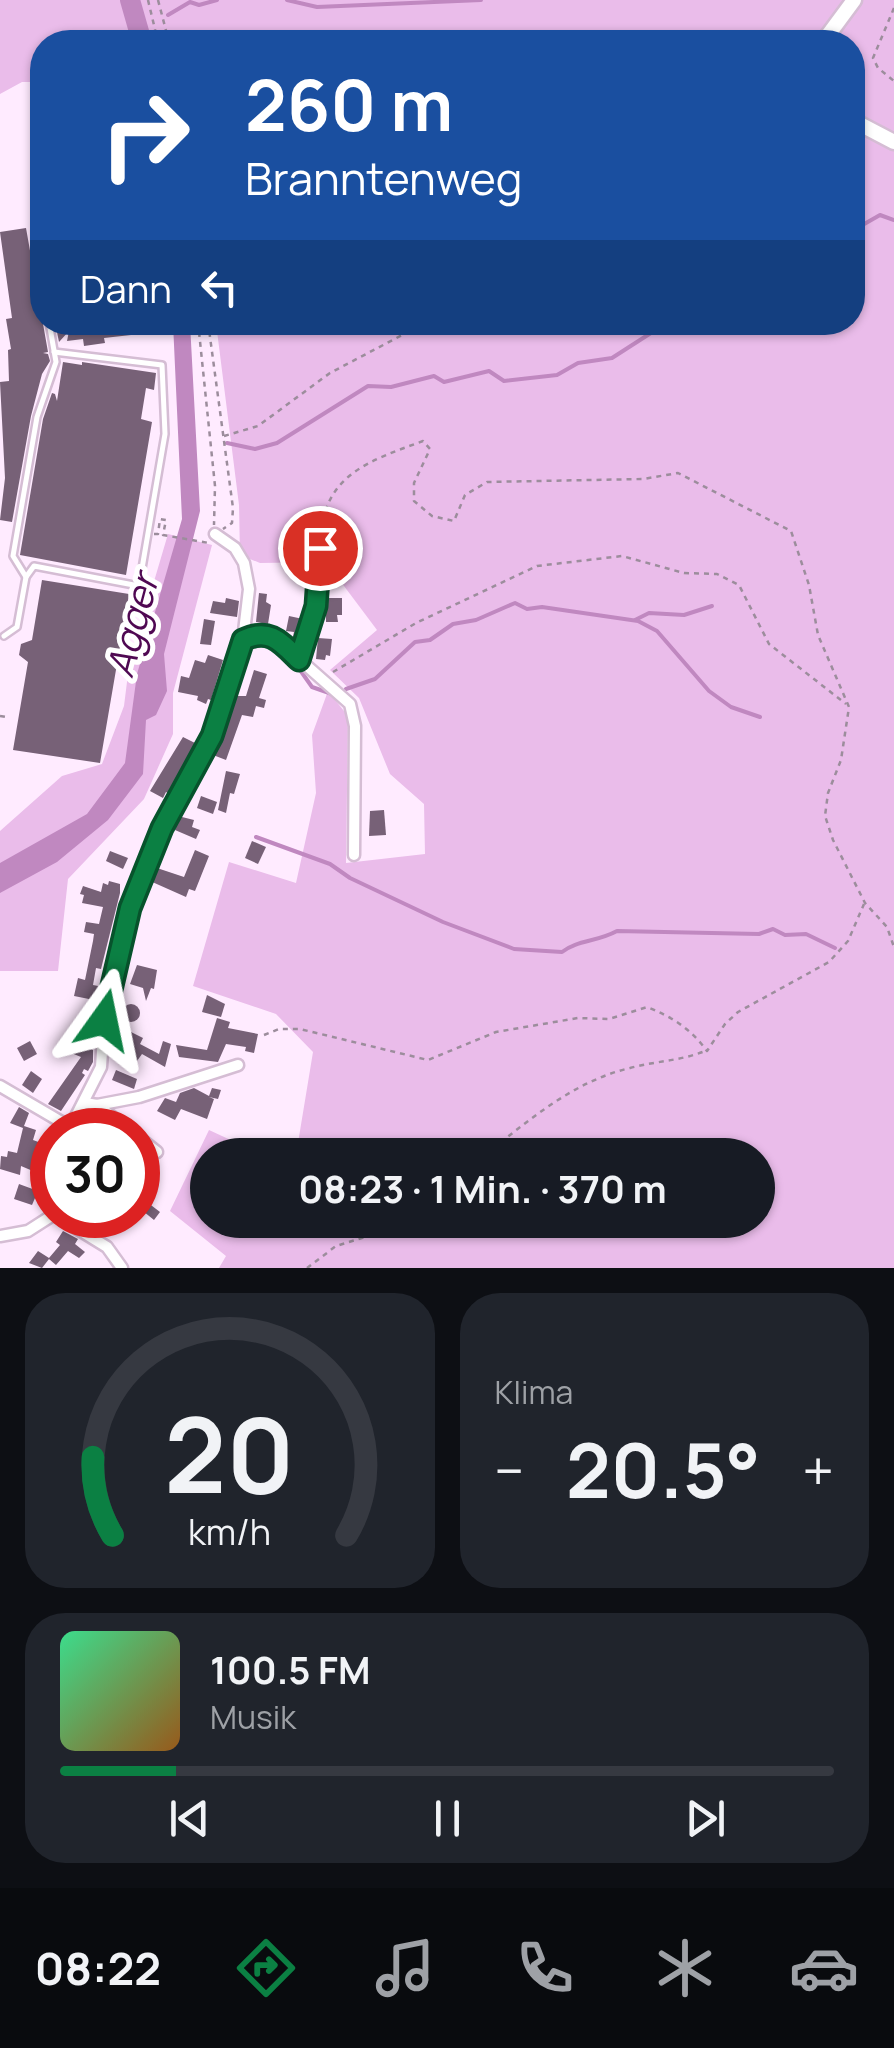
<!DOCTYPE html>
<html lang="de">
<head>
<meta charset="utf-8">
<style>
  body { margin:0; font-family:Manrope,sans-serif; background:#20242c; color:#f1f3f6; height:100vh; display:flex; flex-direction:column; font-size:38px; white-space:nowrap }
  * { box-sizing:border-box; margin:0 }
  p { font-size:32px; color:#9ea1a6 }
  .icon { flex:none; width:55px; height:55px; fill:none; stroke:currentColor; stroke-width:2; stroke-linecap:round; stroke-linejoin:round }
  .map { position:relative; height:1268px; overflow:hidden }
  .details { display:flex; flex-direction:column; gap:25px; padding:25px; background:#0d0f14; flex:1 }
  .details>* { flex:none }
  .hud { position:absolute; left:30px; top:30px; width:835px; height:305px; border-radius:40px; box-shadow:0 2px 8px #0004; background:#1a4fa0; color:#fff; overflow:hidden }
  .speed { position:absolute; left:30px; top:1108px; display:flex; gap:20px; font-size:50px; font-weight:700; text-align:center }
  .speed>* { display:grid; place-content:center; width:130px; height:130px; border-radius:50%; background:#171b24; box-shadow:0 2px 8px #0004; line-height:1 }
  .speed .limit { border:15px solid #d22; background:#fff; color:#111 }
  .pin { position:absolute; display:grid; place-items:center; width:85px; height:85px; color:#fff; margin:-42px; border:5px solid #fff; border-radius:50%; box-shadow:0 2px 10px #0007 }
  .me { position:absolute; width:110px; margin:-55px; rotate:12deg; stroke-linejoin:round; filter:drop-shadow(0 0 8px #0008) }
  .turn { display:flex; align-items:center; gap:35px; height:210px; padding:0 50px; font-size:45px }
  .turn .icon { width:130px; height:130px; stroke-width:2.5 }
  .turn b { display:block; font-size:70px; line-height:85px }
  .then { display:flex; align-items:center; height:95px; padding:0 50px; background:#0003; gap:20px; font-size:38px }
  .big { font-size:75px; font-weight:700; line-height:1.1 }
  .details .widget { flex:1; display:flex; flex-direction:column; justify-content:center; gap:15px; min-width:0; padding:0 35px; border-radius:40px; background:#20242c }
  .details .dial { align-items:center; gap:0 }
  .dial svg { height:260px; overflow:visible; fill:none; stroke:#363941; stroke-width:7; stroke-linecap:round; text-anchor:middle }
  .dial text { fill:#f1f3f6; stroke:none }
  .song { display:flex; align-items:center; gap:30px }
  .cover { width:120px; height:120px; border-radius:15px; background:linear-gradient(135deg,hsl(150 70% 55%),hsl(30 70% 35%)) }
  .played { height:10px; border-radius:5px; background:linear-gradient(90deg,#0b8043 15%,#363941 15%) }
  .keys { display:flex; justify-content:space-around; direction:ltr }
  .heat { display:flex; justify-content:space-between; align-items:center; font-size:55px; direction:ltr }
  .details .tiles { flex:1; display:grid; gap:25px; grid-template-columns:1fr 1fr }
  .widget:last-child { grid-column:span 2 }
  .trip { position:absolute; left:190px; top:1138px; width:585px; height:100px; border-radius:50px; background:#171b24; box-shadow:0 2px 8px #0004; font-weight:700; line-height:100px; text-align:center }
  .dock { display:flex; height:160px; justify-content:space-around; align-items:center; background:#090b0e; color:#9ea1a6 }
  .dock .icon { width:70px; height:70px }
  .dock .active { color:#0b8043 }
  .dock b { font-size:45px; color:#f1f3f6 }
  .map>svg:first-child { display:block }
  .green { fill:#eabcea }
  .water { fill:#c088c0 }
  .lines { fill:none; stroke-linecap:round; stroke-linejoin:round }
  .stream { stroke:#c088c0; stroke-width:4 }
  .river { stroke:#c088c0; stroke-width:20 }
  .building { fill:#776177 }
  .service-casing { stroke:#d5bdd4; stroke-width:10 }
  .minor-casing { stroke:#d5bdd4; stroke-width:15 }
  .secondary-casing { stroke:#d5bdd4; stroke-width:19 }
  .path { stroke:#9c8d9c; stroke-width:2.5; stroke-dasharray:5 5; stroke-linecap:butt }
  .service { stroke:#fff; stroke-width:5 }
  .minor { stroke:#fff; stroke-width:10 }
  .secondary { stroke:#fff; stroke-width:14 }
  .route-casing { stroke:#07532c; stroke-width:25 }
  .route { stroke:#0b8043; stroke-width:18 }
  .labels { text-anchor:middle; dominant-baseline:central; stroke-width:10; stroke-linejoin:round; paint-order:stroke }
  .water-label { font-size:38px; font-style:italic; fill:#4f0852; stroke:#fff }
</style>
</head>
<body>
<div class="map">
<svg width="894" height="1268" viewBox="0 0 894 1268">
  <rect width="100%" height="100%" fill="#ffebff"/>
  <g class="green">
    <path d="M0,0h894v1268h-675l7,-12 -56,-45 39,-81 54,25h-55v65h550v-65h-462l17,-103 -37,-38 -83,-28 36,-124 67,21 20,-90 -4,-58 16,-44 20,25 -2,147 79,-9 -1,-50 -34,-30 -31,-76 -29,-28 47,-40 -51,-68 -66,1 -20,-8 -1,-50 -23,-182 636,-1v-280h-810v40h-20l-22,12z"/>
    <path d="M168,534l44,11 -39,148v41l-29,65 -76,80 -10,92h-58v-140l62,-55 40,-12 22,-58 5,-40z"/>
  </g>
  <path class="water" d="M173,323h17l10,188 -36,143 3,37 -11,24 -10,5 -3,54 -35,46 -51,42 -57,31v-30l87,-49 38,-51 12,-89 45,-155z"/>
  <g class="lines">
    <g class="stream">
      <path d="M287,0l30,7 164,-7"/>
      <path d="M168,15l22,-13 9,3 18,-5"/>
      <path d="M852,231l28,-16 14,5"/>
      <path d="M227,443l28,6 22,-6 91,-57 23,1 43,-11 10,6 45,-11 15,10 53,-6 21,-12 34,-5 42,-27 6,-9"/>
      <path d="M635,620l14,-7 35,2 28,-9"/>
      <path d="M300,670l12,17 20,7"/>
      <path d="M346,689l29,-10 40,-37 15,-2 23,-16 23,-4 39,-17 12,6 15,-2 96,14 19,10 52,60 22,16 29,10"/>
      <path d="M256,837l74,27 20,14 93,44 71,27 48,3c15,-12 35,-10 55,-21l142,3 14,-5 12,6 21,-1 29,14"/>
    </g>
    <path class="river" d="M130,0l12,42"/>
  </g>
  <g class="building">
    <path d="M26,228l22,124 -5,1 5,1 2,7 -8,13 -11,42 -19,106 -12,-2 5,-42 -5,-96 9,-1 -1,-31 3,-1 -5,-30 6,-1 -12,-86z"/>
    <path d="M55,322h111l1,9 -63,7 1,5 -21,3 -1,-7 -16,2 2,-10 -10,11z"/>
    <path d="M63,362l19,3v-3l74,11 -2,17 -8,-2 -5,31 11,3 -26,153 -106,-20 23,-136 9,-26 3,1 2,7z"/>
    <path d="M42,580l87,14 -29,169 -87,-13 15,-88 -9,-7 2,-11 11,-4z"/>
    <path d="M259,593l8,1 -1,8 5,3 -3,19 -12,-2z"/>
    <path d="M226,598l13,3 -2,16 -27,-4 3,-12 12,2z"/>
    <path d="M326,598h16v17h-5l1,7h-12z"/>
    <path d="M289,616l14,3 -8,24 -3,-2 2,-9 -8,-1z"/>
    <path d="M204,619l11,2 -4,24 -11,-1z"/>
    <path d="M318,638l14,1 -2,17 -4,-1 -1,5 -9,-1z"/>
    <path d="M208,655l15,5 -12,40 -3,-1 -2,5 -9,-4 1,-4 -20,-4 3,-16 8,2 6,-18 10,3z"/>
    <path d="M254,670l13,4 -8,24 7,2 -2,8 -8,-2 -3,11 -11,-2 -16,45 -13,-5 7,-12 15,-47h11z"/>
    <path d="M183,737l12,6 -26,51 -3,-2 -3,6 -13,-7z"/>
    <path d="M226,771l14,3 -6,20 -4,-1 -4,20 -8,-3z"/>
    <path d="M201,796l16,6 -4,12 -16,-6z"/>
    <path d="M384,810l2,25 -17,1 1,-25z"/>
    <path d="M178,816l16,4 -2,7 8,3 -4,9 -21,-9z"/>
    <path d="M252,841l14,6 -8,17 -13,-6z"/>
    <path d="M195,850l14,6 -14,35 -6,-2 -3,8 -36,-16 7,-13 27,9z"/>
    <path d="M110,851l18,7 -5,11 -17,-8z"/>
    <path d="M109,881l11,3v9l-19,76 -5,-1 -3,17 5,1 -4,14 -20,-4 4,-18 7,2 8,-39 1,-7 -10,-2 2,-10 13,2 4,-17 -21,-4 2,-8 -4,-1 3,-8 18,6 2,-9 5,2z"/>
    <path d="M137,965l20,5 -3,19 -3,-1 -5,13 -3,-13 -13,-4z"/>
    <path d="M207,995l18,9 -4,13 -19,-5z"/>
    <circle cx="131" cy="1013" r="9"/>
    <path d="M217,1018l13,4 -2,6 30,6 -4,19 -9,-2 1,-4 -20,-3 -8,18 -39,-5 -3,-12 31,5z"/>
    <path d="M84,1024l10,5 -9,18 8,3v12l-5,9 -4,-2 -2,4 3,2 -24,36 -13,-7 33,-47 -17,-7z"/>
    <path d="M127,1030l16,8 -3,6 19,10 4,-13 8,3 -6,23 -23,-13 -5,7 -26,-16 3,-9 9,4z"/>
    <path d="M30,1041l7,13 -13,7 -7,-13z"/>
    <path d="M116,1070l21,9 -3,10 -22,-9z"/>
    <path d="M31,1071l11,8 -9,14 -11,-8z"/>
    <path d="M194,1088l15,8 3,-8 9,2 -3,9 -9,-2 5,2 -7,20 -26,-10 -6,11 -18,-9 8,-13 11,4 4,-9z"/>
    <path d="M19,1107l10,6 -5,13 12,4 -3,10 19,7v14l-7,-2 -5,15 -19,-8 -1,9 -20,-6 1,-13 6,1 1,-6 9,2 6,-25 -13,-5z"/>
    <path d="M92,1113l7,6 15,11h-25l-7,-5z"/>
    <path d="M19,1184l19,7 -6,14 -18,-6z"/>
    <path d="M138,1186l10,8 -5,5 17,13 -6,8 -16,-13z"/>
    <path d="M63,1231l15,8 -3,5 10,8 -6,6 -11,-7 -12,14 -7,-6 -7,9 -13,-5 9,-12 11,7 11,-13 -4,-3z"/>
  </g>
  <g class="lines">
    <defs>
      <g id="service">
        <path d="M42,224l-6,12 6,47"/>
        <path d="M26,577l-13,-21 24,-139 19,-55 -7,-40"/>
        <path d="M4,636l13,-9 9,-50 8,-11 105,20 26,-152 -3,-69 -108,-13"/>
      </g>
      <g id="minor">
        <path d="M243,640l11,-6 19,2 77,68 5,22 -1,129"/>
        <path d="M299,661l17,-55 4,-57"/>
        <path d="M0,1086l70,41"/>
        <path d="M85,1103l12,2 42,-8 99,-32"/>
        <path d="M97,1105l32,25"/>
        <path d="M69,1130l32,-63 3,-46 26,-113 32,-80 49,-91 32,-97 6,-51 -5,-26 -9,-15 -20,-14"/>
        <path d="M138,1137l19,15"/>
        <path d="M55,1215l52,32 15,21"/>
        <path d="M0,1236l28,-5 25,-16"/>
      </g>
      <g id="secondary">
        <path d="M823,42l31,-42"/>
        <path d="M852,120l42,22"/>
      </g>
    </defs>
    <use href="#service" class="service-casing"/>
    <use href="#minor" class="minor-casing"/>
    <use href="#secondary" class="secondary-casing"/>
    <g class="path">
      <path d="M148,0l10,42"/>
      <path d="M158,0l11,42"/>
      <path d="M894,8l-21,50 5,10 16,13"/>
      <path d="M198,322l17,164 -1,39"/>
      <path d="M208,322l25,186 -1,15 -9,6"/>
      <path d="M224,436l34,-10 72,-53 76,-40"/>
      <path d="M154,534h4l2,-15 6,1 -3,15 46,8"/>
      <path d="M320,540c4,-66 49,-79 103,-99l7,8 -16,34v18l18,15 22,5 11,-26 22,-13 156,-3 35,-6 113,58 18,54 9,50 31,72 -8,53 -13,33 -3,23 8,24 32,63 22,24 7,20"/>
      <path d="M333,672l83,-49 121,-57 85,-10 62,17 33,1 22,11 30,59 77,60"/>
      <path d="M0,716l6,1"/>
      <path d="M264,1035l15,-6h21l128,31 68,-28 82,-14 31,1 38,-12c25,10 43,21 60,44l18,-27 13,-12 91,-50 19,-21 16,-37"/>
      <path d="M485,1155c44,-35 89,-74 145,-87 26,-7 50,-7 75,-17"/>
      <path d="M307,1268l29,-22 55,-17 12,-9"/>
    </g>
    <use href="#service" class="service"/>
    <use href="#minor" class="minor"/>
    <use href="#secondary" class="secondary"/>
  </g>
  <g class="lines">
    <defs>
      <path id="route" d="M104,1020l26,-112 32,-80 50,-92 31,-96c26,-13 38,2 56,20l17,-54 4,-58"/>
    </defs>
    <use href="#route" class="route-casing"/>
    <use href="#route" class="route"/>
  </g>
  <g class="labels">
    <g class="water-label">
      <text transform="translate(131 625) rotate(-75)">Agger</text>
    </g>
  </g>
</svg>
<div class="speed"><div class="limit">30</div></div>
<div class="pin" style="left:320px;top:548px;background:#d93025"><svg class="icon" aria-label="arrive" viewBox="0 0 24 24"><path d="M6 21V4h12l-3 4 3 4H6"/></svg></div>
<svg class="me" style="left:104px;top:1020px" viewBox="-20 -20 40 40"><path d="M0-17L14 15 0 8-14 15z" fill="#0b8043" stroke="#fff" stroke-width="4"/></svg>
<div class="trip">08:23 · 1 Min. · 370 m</div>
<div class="hud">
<div class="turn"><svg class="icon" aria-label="right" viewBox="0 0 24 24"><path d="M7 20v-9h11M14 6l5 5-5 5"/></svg><div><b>260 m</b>Branntenweg</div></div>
<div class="then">Dann<svg class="icon" aria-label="left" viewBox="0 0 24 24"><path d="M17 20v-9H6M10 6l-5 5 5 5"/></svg></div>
</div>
</div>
<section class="details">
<div class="tiles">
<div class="widget dial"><svg viewBox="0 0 100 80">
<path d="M14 69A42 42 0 1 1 86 69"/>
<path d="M14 69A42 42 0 0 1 8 45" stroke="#0b8043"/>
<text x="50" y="56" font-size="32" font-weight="700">20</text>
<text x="50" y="72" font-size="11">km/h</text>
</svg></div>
<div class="widget"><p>Klima</p>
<div class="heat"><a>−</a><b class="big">20.5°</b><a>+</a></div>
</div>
<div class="widget">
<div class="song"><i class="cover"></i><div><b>100.5 FM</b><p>Musik</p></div></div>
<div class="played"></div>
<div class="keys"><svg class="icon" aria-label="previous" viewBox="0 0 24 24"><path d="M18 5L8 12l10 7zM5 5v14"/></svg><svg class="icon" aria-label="pause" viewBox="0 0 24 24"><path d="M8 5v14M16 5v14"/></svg><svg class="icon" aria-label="next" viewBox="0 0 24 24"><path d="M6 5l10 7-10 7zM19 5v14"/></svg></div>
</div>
</div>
</section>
<nav class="dock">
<b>08:22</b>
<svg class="icon active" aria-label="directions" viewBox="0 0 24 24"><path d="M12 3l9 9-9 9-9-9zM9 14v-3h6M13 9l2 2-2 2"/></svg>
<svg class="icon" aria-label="music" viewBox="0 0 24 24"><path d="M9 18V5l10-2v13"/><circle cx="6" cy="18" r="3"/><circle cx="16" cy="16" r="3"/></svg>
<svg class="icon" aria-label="phone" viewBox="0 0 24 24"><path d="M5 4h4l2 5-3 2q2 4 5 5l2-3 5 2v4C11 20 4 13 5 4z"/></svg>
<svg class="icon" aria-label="climate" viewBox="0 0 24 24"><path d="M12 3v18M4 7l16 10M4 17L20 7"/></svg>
<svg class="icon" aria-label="car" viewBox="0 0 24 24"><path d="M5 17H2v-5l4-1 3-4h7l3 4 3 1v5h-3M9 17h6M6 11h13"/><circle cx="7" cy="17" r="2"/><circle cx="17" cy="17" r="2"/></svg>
</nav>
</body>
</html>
